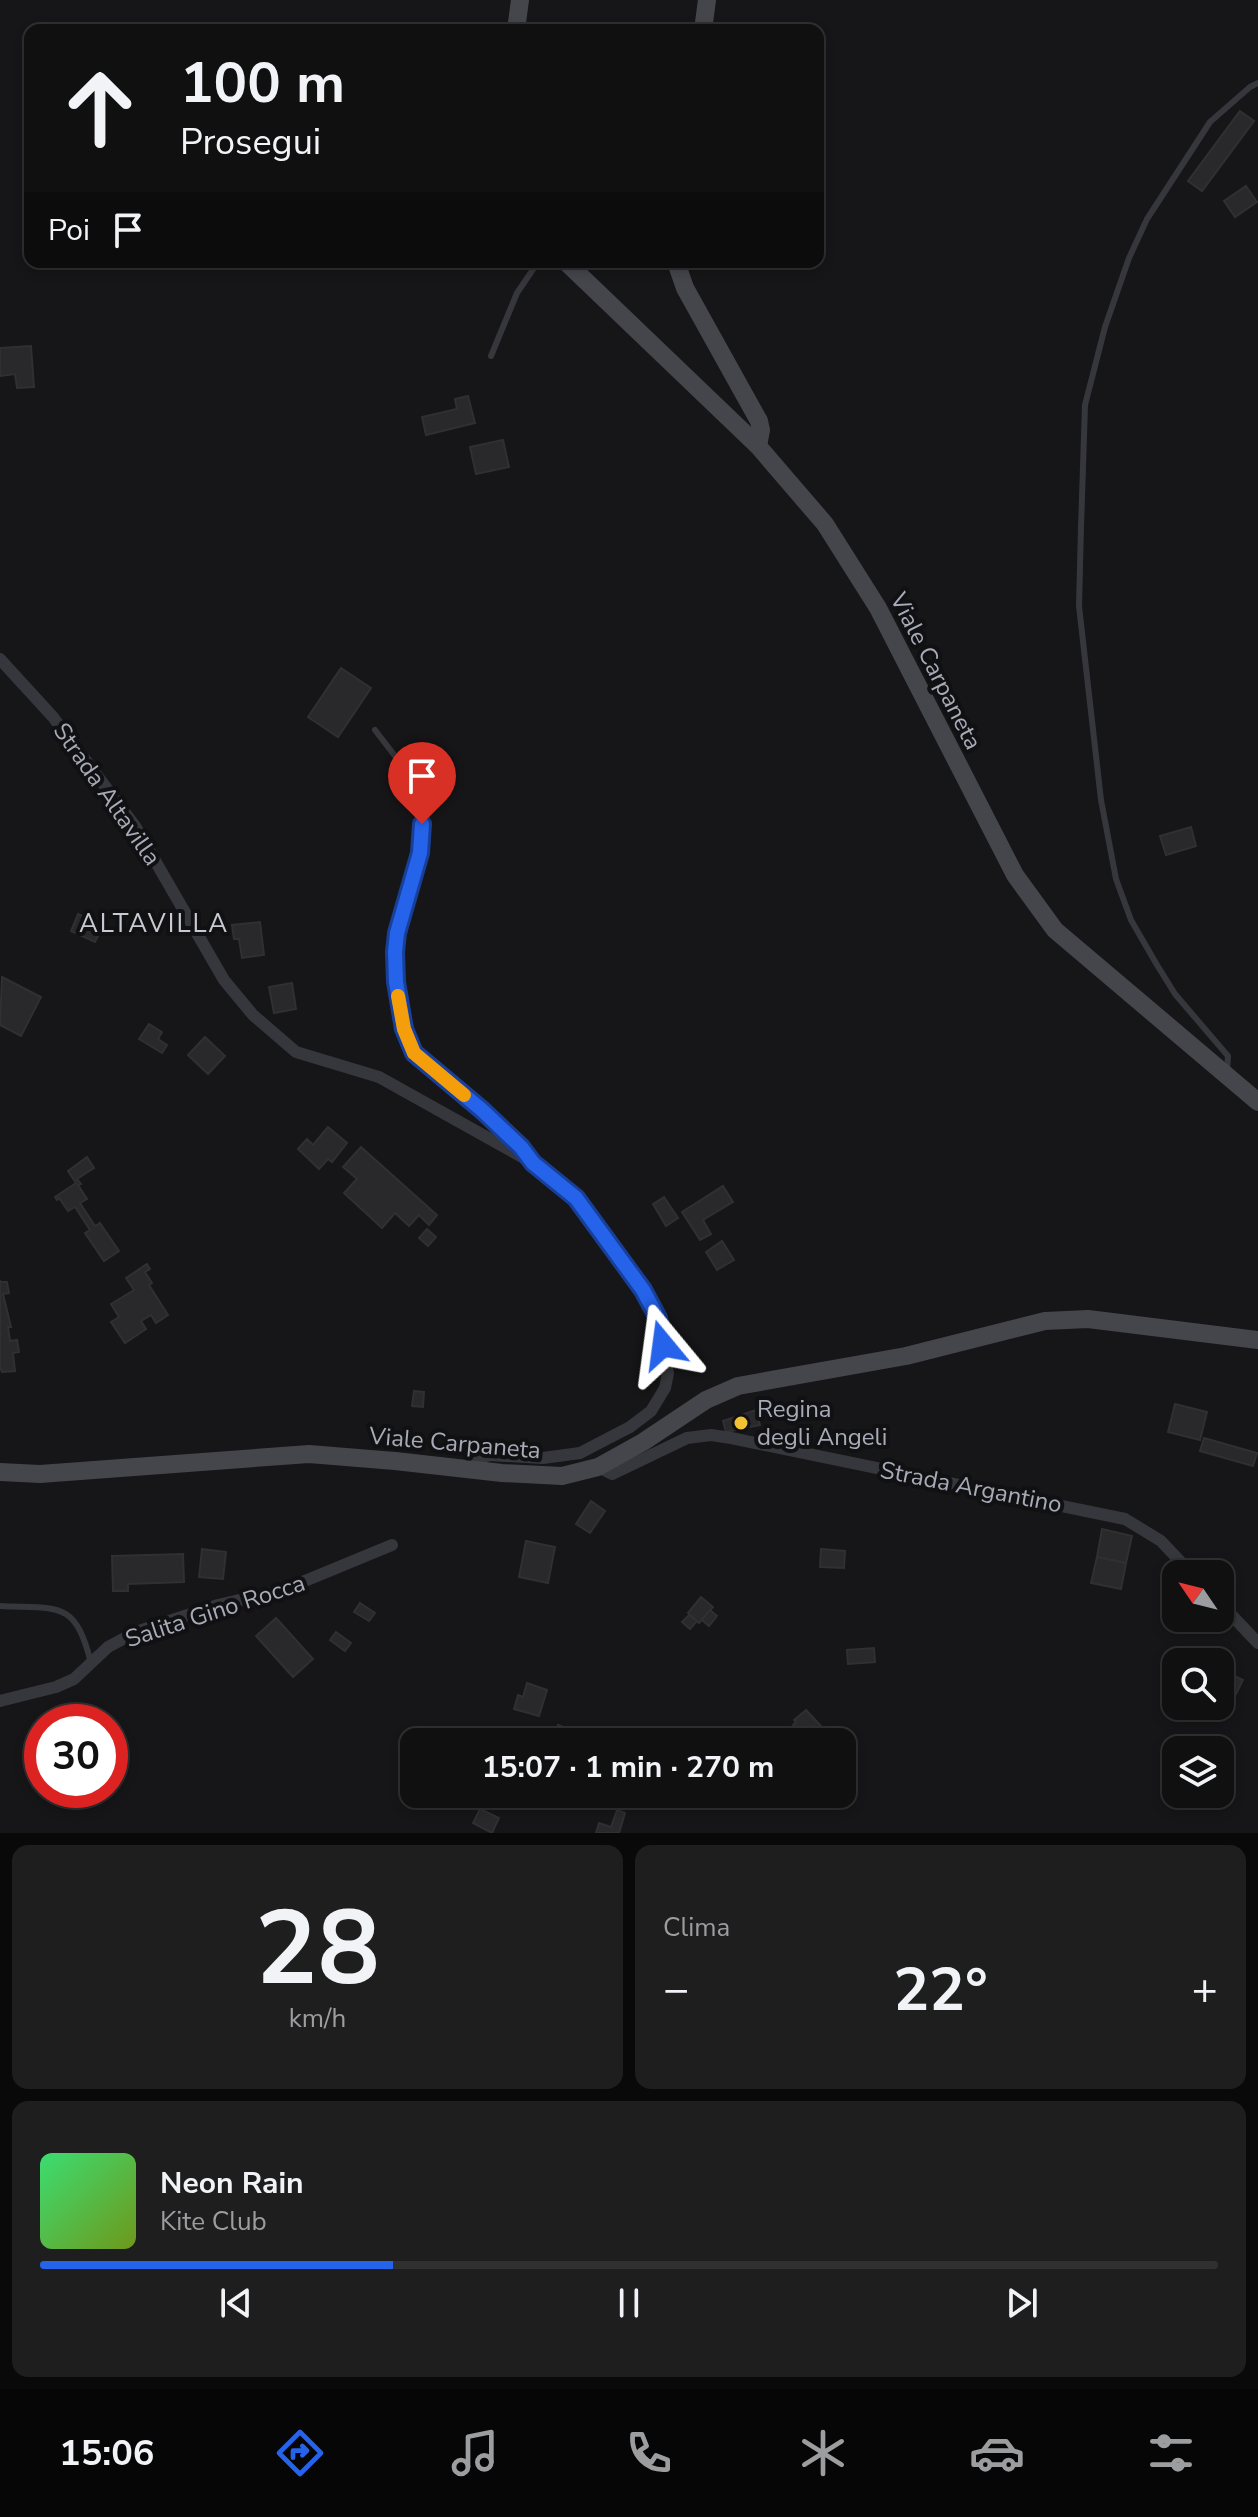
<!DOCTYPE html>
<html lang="it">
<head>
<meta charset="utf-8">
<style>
  body { margin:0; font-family:"Nunito Sans",sans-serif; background:#1e1e1f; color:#f1f3f6; height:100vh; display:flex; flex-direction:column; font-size:30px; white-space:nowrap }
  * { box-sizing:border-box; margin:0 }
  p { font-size:26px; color:#9c9d9f }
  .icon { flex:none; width:44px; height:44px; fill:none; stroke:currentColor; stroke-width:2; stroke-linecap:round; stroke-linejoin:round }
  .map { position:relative; height:1833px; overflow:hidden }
  .panel { display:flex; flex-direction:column; gap:12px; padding:12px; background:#090909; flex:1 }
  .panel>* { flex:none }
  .banner { position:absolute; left:24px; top:24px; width:800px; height:244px; border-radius:16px; box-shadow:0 4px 12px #0003,0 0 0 2px #303031; background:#101011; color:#f1f3f6; overflow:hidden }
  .needle { width:52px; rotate:305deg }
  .tools { position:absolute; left:1162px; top:1560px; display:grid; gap:16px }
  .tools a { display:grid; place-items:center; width:72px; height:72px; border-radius:16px; background:#101011; box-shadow:0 4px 12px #0003,0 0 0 2px #303031; font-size:40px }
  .speed { position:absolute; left:24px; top:1704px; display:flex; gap:16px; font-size:40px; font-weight:700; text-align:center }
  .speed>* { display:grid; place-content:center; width:104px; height:104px; border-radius:50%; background:#101011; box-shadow:0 4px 12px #0003,0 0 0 2px #303031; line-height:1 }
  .speed .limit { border:12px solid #d22; background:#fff; color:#111 }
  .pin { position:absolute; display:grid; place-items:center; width:68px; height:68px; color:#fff; margin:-82px -34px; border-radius:50% 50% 50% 0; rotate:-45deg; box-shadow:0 0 8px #0007 }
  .pin .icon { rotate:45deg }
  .me { position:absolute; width:88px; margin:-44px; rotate:344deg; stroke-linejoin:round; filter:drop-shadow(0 0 6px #0008) }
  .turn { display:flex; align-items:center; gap:28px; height:168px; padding:0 24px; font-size:36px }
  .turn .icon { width:104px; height:104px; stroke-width:2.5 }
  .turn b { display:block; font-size:56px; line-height:68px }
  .then { display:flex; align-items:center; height:76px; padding:0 24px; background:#0003; gap:16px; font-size:30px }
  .big { font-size:60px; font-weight:700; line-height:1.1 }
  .panel .tile { flex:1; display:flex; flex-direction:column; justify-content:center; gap:12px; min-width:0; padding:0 28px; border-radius:16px; background:#1e1e1f }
  .panel .dial { align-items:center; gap:0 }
  .dial b { font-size:104px; line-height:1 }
  .song { display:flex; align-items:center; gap:24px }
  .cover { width:96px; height:96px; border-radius:12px; background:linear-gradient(135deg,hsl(140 70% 55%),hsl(80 70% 35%)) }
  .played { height:8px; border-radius:4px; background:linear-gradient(90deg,#2563eb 30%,#303031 30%) }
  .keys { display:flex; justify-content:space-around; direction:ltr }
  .heat { display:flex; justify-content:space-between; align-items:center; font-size:44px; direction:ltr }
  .panel .tiles { flex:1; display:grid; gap:12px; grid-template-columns:1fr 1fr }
  .tile:last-child { grid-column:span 2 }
  .trip { position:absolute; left:400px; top:1728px; width:456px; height:80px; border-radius:16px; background:#101011; box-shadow:0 4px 12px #0003,0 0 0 2px #303031; font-weight:700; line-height:80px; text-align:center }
  .tab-bar { display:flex; height:128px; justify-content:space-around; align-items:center; background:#060607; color:#9c9d9f }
  .tab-bar .icon { width:56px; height:56px }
  .tab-bar .selected { color:#2563eb }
  .tab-bar b { font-size:36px; color:#f1f3f6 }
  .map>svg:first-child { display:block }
  .building { fill:#29282b; stroke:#302f33; stroke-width:2 }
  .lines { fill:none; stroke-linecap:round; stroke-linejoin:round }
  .lane { stroke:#36373c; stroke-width:6 }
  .street { stroke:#36373c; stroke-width:12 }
  .secondary { stroke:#44464c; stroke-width:18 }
  .route-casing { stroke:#184099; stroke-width:20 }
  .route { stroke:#2563eb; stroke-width:14 }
  .slow { stroke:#f59e0b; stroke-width:14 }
  .poi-dot { fill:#f1c334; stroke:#111012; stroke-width:3 }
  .labels { text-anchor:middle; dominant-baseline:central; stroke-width:8; stroke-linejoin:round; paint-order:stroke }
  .street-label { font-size:24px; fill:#a7abb7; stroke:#111012 }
  .poi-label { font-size:24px; fill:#a7abb7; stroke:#111012; text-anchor:start }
  .neighbourhood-label { font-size:26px; letter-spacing:2px; fill:#c8cad3; stroke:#111012 }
</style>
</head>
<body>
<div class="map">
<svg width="1258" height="1833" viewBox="0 0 1258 1833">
  <rect width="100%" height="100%" fill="#161517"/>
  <g class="building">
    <path d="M1240,111l14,10 -52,70 -14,-10z"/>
    <path d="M1246,186l11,16 -22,15 -11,-16z"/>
    <path d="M31,346l3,41 -17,1 -2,-14 -15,2v-28z"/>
    <path d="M468,396l7,27 -49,12 -4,-18 35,-8 -2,-10z"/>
    <path d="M503,440l6,27 -33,7 -6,-27z"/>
    <path d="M341,668l30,20 -33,49 -30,-20z"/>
    <path d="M423,754l17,23 -14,10 -16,-23z"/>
    <path d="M1191,827l5,19 -30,9 -6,-19z"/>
    <path d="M78,914l25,12 -8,16 -24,-11z"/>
    <path d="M260,922l4,33 -22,3 -3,-19h-5l-2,-14z"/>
    <path d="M2,977l39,20 -20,39 -21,-11z"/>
    <path d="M292,983l4,26 -22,4 -5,-26z"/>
    <path d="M149,1024l13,8 -4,7 9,6 -5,8 -23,-14z"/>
    <path d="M205,1037l20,19 -17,18 -20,-19z"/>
    <path d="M328,1127l19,16 -15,19 -4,-3 -9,10 -21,-20 9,-10 6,6z"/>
    <path d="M361,1147l76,68 -8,10 -10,-10 -10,11 -14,-13 -13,15 -38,-35 13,-14 -14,-12z"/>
    <path d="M87,1157l7,11 -17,11 4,5 -3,1 9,14 -7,4 15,23 5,-3 19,28 -15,10 -19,-28 5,-3 -15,-23 -7,4 -9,-13 -2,2 -2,-3 21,-14 -8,-12z"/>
    <path d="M723,1186l10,16 -30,18 8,14 -11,6 -18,-28z"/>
    <path d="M664,1197l14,21 -12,8 -13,-22z"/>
    <path d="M427,1229l9,8 -8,9 -9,-8z"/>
    <path d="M722,1241l12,19 -17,10 -11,-18z"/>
    <path d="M147,1264l3,5 -5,3 7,11 -3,2 19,30 -12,8 -5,-8 -10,6 5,8 -21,14 -14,-21 8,-5 -8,-13 23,-14 -8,-12z"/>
    <path d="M0,1280v2h7l2,11 -6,1 8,33h-3l2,14 7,-1 2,12 -6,1 2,18 -13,1 -2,-5z"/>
    <path d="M414,1391l10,1 -1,15 -11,-1z"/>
    <path d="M1175,1404l32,8 -7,28 -32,-8z"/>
    <path d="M756,1410l4,15 -34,7 -3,-11z"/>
    <path d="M1204,1438l53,15 -4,13 -53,-15z"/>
    <path d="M591,1501l14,10 -15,22 -14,-9z"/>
    <path d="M1102,1529l30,7 -6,27 -29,-6z"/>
    <path d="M526,1541l29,6 -7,36 -29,-6z"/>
    <path d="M202,1549l24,3 -3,27 -24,-2z"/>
    <path d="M821,1549l24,2 -1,17 -24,-1z"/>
    <path d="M183,1554l1,28 -56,2v7h-15l-1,-35z"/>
    <path d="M1097,1557l29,6 -5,26 -30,-6z"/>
    <path d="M701,1597l12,10 -14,16 -11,-10z"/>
    <path d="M360,1603l15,10 -6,8 -15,-9z"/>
    <path d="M710,1610l7,6 -8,10 -7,-6z"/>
    <path d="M689,1615l8,6 -7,8 -8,-7z"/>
    <path d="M276,1618l37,41 -20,18 -37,-41z"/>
    <path d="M336,1632l15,11 -6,8 -15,-11z"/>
    <path d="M874,1648l1,14 -27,2 -1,-14z"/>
    <path d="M1228,1673l15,7 -18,36 -15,-7 2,-3h8v-17z"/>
    <path d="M527,1683l20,7 -8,26 -25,-7 4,-14 5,2z"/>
    <path d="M806,1710l15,16 -13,12 8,4h-32l6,-12 5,2 2,-4 -4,-3 3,-3 -2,-2z"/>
    <path d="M558,1725l11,4 -5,13h-12z"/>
    <path d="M480,1809l19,9 -7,15 -19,-10z"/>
    <path d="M617,1810l8,3 -6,20h-23l3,-10 12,4z"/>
  </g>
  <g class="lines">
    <g class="lane">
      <path d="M491,356l26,-63 21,-31"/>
      <path d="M375,730l33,43 14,51 -2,29 -23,80 -1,49 8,47 10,24 68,57 46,45"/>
      <path d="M1227,1073l1,-17 -53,-62 -18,-29 -26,-45 -15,-41 -15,-79 -22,-194 2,-79 4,-122 20,-78 24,-69 18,-39 63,-97 40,-35 8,-4"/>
      <path d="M0,1606c58,3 75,-7 91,57"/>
    </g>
    <g class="street">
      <path d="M0,659l53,58 82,109 89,154 29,35 43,37 83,25 163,91 34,30 67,92 15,28 10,55 -3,15 -14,23 -21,16 -50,26 -37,5 -54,-3 -12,6 -7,9"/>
      <path d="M598,1467l14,7 75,-36 24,-3 20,3 394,81 36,22 31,33"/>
      <path d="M1220,1603l38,40"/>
      <path d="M0,1701l56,-14 18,-8 34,-32 28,-15 82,-27 65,-15 109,-45"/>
    </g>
    <g class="secondary">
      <path d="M516,30l4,-30"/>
      <path d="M703,30l4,-30"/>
      <path d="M566,262l192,184 67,78 53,84 137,267 40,55 203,172"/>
      <path d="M676,262l9,26 74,133 2,9 -3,16"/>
      <path d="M0,1472l40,2 269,-20 86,7 107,12 60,3 36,-9 45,-25 63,-42 32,-14 168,-30 139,-35 43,-2 170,21"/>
    </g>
  </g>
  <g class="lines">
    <defs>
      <path id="route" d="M422,824l-2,29 -23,80 -2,19 1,30 8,47 10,24 68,57 39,37 12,16 43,35 67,92 15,28 5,27"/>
    </defs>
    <use href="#route" class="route-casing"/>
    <use href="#route" class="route"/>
    <path class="slow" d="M398,996l6,33 10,24 50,42"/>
  </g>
  <circle class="poi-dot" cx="741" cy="1423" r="8"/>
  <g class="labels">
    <g class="street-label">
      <text transform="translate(936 671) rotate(63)">Viale Carpaneta</text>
      <text transform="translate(107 794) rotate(55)">Strada Altavilla</text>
      <text transform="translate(455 1443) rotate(5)">Viale Carpaneta</text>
      <text transform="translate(971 1487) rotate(11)">Strada Argantino</text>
      <text transform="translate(215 1611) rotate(-18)">Salita Gino Rocca</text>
    </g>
    <g class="poi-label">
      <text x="757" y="1409">Regina<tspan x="757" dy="28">degli Angeli</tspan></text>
    </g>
    <g class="neighbourhood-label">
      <text x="154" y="923">ALTAVILLA</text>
    </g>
  </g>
</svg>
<div class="tools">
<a><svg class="needle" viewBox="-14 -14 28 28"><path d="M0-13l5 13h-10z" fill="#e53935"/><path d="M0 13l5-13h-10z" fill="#9c9d9f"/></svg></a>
<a><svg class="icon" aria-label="search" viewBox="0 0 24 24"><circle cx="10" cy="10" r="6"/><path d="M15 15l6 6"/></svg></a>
<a><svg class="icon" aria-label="layers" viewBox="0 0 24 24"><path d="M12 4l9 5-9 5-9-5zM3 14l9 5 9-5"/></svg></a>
</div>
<div class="speed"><div class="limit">30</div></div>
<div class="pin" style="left:422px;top:824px;background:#d93025"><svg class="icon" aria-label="arrive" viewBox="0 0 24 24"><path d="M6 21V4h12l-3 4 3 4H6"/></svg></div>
<svg class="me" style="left:663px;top:1345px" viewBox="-20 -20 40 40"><path d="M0-17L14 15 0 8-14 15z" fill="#2563eb" stroke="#fff" stroke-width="4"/></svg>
<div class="trip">15:07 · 1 min · 270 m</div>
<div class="banner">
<div class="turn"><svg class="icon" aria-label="ahead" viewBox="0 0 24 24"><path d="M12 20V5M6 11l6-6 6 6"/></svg><div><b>100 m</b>Prosegui</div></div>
<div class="then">Poi<svg class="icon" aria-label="arrive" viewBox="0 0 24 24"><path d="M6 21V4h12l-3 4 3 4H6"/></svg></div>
</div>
</div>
<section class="panel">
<div class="tiles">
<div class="tile dial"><b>28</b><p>km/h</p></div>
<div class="tile"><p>Clima</p>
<div class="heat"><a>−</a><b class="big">22°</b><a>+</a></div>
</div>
<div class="tile">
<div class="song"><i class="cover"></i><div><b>Neon Rain</b><p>Kite Club</p></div></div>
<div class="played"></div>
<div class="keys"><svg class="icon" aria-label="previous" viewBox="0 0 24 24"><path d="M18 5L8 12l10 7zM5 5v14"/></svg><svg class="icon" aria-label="pause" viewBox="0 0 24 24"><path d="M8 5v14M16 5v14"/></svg><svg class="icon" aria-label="next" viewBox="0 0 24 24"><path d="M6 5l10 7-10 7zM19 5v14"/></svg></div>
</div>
</div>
</section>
<nav class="tab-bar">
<b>15:06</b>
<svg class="icon selected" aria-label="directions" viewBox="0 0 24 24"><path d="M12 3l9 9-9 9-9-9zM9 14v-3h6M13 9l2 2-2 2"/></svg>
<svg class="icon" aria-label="music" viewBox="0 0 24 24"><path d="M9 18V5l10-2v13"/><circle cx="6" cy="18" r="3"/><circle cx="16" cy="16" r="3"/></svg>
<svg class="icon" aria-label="phone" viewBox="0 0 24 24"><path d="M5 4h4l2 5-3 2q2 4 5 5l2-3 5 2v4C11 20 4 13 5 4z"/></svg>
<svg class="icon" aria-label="climate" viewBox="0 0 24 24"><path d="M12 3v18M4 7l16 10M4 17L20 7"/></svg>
<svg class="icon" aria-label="car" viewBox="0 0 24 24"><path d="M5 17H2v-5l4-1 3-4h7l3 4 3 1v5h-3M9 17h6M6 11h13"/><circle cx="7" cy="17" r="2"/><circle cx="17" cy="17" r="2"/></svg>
<svg class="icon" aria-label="filters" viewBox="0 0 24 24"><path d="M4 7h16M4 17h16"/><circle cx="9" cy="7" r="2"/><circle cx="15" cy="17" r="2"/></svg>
</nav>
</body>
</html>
